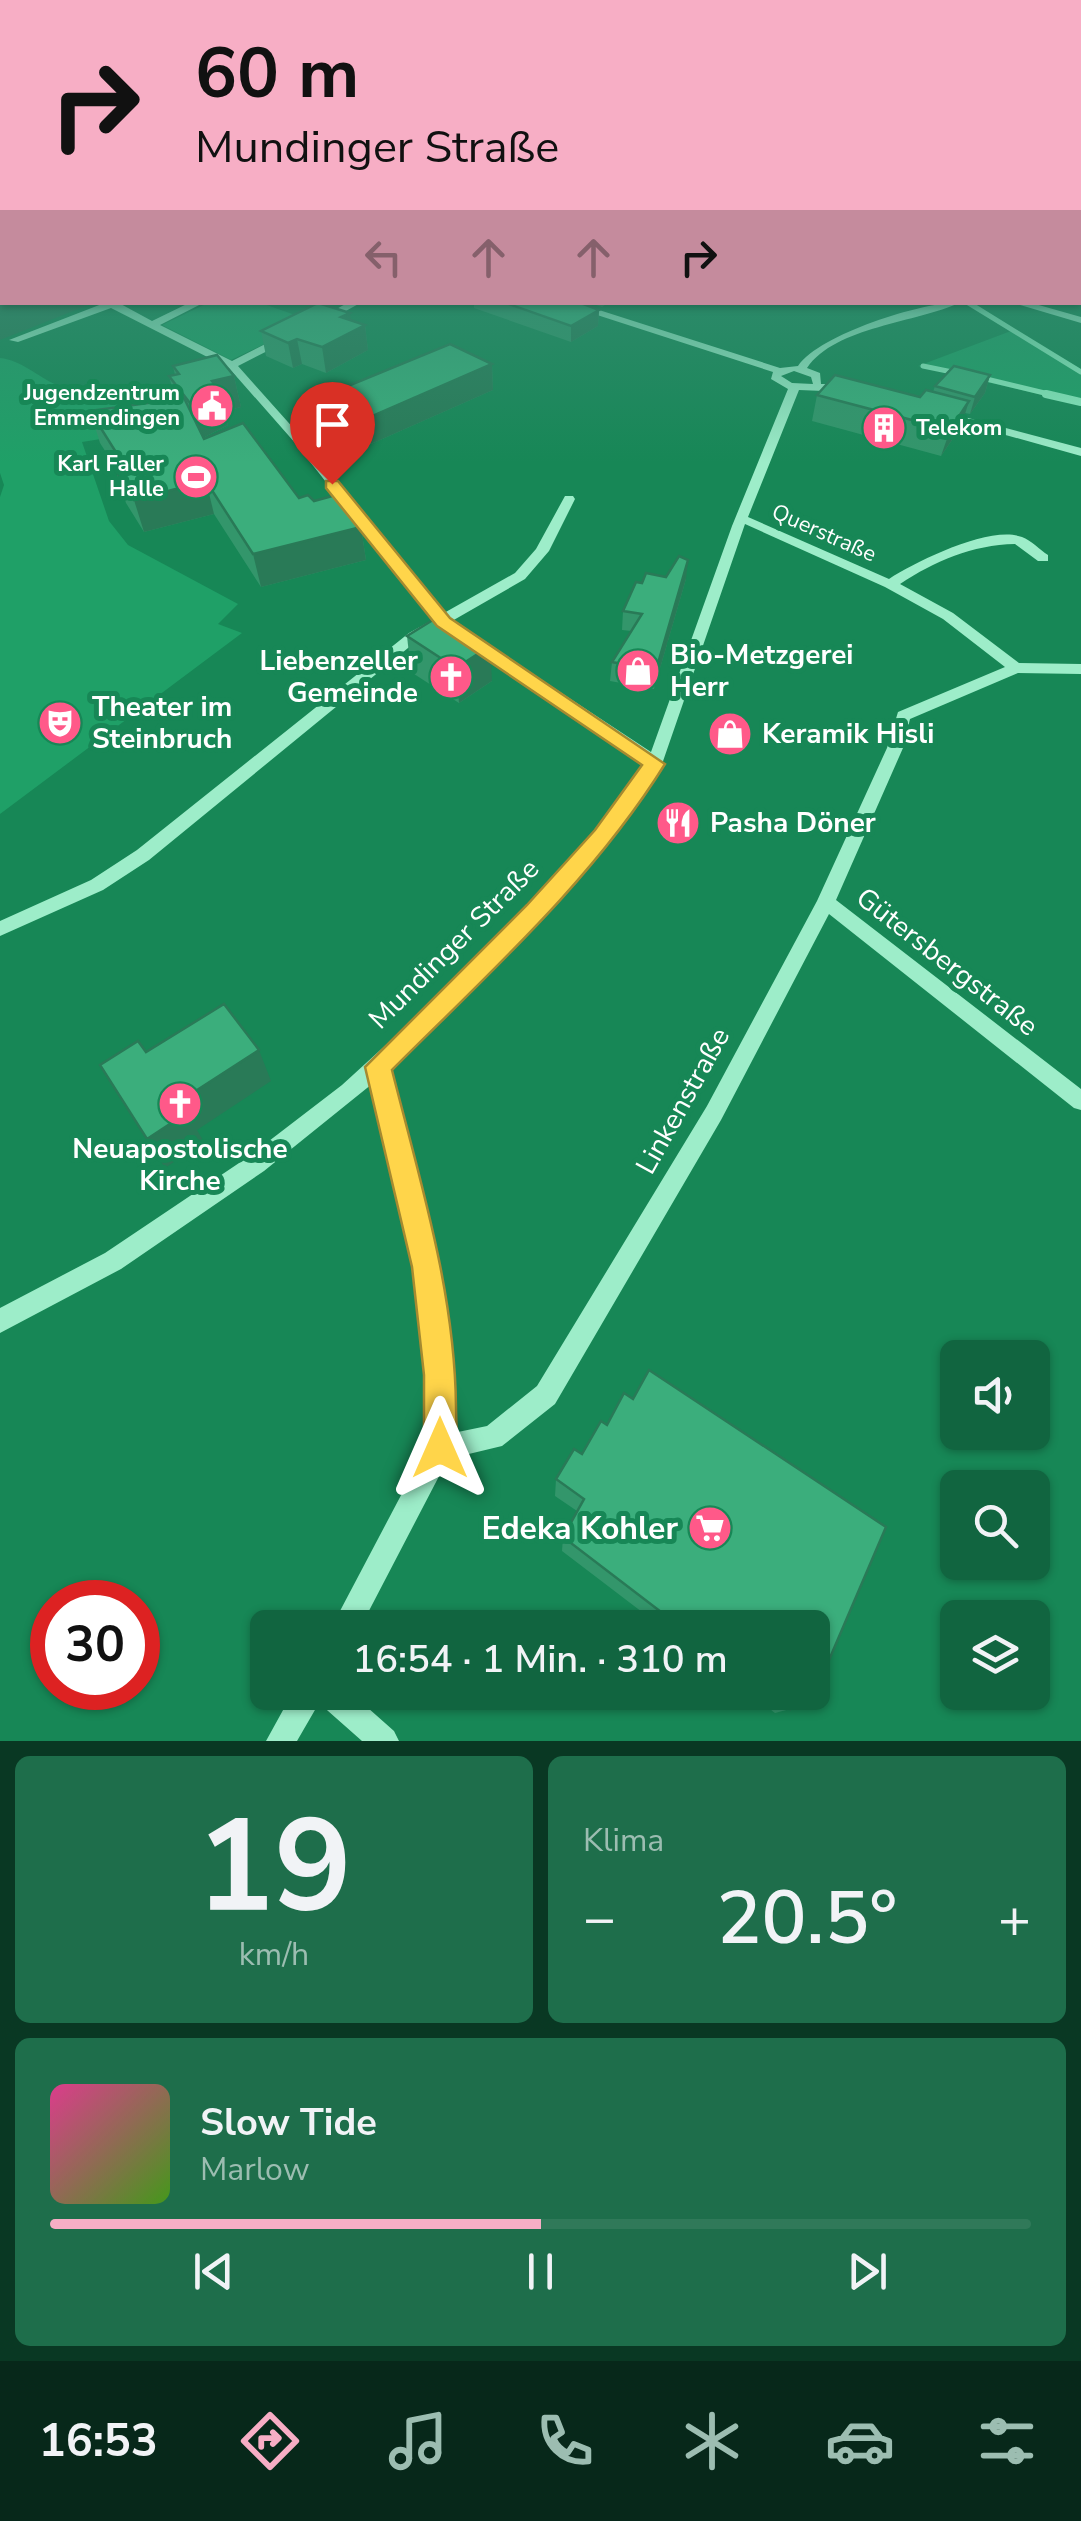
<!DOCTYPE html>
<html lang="de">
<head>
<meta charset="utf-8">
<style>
  body { margin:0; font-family:"Nunito Sans",sans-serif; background:#1e6e4b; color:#f1f3f6; height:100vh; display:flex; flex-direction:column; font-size:38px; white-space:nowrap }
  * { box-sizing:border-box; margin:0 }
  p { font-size:32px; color:#9cbdb1 }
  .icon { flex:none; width:55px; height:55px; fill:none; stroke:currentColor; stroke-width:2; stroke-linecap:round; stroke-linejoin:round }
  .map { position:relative; height:1741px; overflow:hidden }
  .side { display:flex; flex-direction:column; gap:15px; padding:15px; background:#093823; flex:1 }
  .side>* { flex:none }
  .banner { position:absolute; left:0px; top:0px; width:1082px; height:305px; box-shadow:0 2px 8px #0004; background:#f7aec5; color:#111; overflow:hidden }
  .fabs { position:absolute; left:940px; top:1340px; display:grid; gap:20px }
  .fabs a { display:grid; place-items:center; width:110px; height:110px; border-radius:15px; background:#116540; box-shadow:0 2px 8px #0004; font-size:50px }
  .speed { position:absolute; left:30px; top:1580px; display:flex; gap:20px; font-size:50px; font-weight:700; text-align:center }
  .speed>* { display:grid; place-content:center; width:130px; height:130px; border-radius:50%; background:#116540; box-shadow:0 2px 8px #0004; line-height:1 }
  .speed .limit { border:15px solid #d22; background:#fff; color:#111 }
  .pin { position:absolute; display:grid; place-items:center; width:85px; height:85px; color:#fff; margin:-102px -42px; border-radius:50% 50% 50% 0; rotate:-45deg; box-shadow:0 0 10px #0007 }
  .pin .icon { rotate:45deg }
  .me { position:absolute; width:110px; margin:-55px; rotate:0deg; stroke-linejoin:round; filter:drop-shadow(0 0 8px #0008) }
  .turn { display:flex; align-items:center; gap:35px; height:210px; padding:0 30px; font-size:45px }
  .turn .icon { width:130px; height:130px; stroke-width:2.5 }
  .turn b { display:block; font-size:70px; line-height:85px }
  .lanes { display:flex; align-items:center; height:95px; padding:0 30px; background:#0003; justify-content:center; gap:50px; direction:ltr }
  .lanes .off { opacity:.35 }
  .big { font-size:75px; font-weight:600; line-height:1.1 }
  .side .card { flex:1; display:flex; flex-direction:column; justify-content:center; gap:15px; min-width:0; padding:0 35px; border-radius:15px; background:#1e6e4b }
  .side .dial { align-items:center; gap:0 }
  .dial b { font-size:130px; line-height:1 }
  .song { display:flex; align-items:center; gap:30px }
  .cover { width:120px; height:120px; border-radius:15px; background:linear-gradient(135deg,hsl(330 70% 55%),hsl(100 70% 35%)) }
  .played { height:10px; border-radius:5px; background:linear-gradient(90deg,#f7aec5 50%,#307959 50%) }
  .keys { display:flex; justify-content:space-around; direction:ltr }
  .heat { display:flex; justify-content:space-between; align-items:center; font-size:55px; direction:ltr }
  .side .tiles { flex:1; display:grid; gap:15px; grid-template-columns:1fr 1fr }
  .card:last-child { grid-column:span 2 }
  .trip { position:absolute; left:250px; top:1610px; width:580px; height:100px; border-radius:15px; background:#116540; box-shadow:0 2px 8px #0004; font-weight:600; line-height:100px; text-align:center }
  .dock { display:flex; height:160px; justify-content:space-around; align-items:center; background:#07281a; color:#9cbdb1 }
  .dock .icon { width:70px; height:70px }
  .dock .selected { color:#f7aec5 }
  .dock b { font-size:45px; color:#f1f3f6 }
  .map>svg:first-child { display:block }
  .green { fill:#1fa067 }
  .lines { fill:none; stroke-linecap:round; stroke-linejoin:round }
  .stream-far1 { stroke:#8ff0c3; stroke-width:5 }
  .stream { stroke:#8ff0c3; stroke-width:8 }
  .minor { fill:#9dedc9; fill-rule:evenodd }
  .wall { fill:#33966b }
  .shaded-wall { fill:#297a57 }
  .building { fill:#3bae7c; stroke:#297a57; stroke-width:2.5 }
  .route { fill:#ffd54a; stroke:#a68a30; stroke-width:2.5 }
  .labels { text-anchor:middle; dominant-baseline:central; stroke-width:10; stroke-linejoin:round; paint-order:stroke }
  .far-poi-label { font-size:22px; font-weight:bold; fill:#fff; stroke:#178756; text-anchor:end }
  .far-street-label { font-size:22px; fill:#fff; stroke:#178756 }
  .poi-label { font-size:28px; font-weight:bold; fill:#fff; stroke:#178756; text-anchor:start }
  .street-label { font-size:28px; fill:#fff; stroke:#178756 }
  .near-poi-label { font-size:32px; font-weight:bold; fill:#fff; stroke:#178756; text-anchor:end }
</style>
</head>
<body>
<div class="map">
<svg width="1081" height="1741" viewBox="0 0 1081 1741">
  <rect width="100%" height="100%" fill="#178756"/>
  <g class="green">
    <path d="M210,302l51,1 51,18 -81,39 -69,-35z"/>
    <path d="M1011,331l70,38v35l-163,-38z"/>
    <path d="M0,358c21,2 38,19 57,27 27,12 55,19 84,21l23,23 -82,13 27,79 19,24 110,59 -20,20 24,9 -242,181v-317l4,-12 -4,-12z"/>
  </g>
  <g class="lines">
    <g class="stream-far1">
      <path d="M967,302l114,70"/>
      <path d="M923,366l39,8"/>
      <path d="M978,377l79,19"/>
    </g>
    <path class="stream" d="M1046,394l35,8"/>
    <g class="minor">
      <path d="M107,302h10l35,19 39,-19h14l-45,23 72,36 49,-25h8v4l-51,26 66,74 140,173 71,-40 21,-24 29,-53h8l2,3 -26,52 -24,28 -73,42 199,131 81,-226 56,-137 -17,-10 2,-7 -216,-70h17l206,66 18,-2c22,-32 124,-64 163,-64 -44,21 -125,24 -154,66l13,5 1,11h18l15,5 -5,3 -50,-2 -51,127 141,62c28,-18 101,-54 133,-42 9,3 18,13 26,18v6h-10l-23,-17c-43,1 -80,17 -115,40l53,29 66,50 62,1v10l-63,-1 -108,46 -7,29 -67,152 245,189v21l-7,-2 -245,-194 -108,206 -166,284 -53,42 -54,13 -88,169h-29l96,-182 1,-71 -12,-108 -44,-183 -108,87 -143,98 -121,64v-25l105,-55 143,-96 94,-72 92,-84 163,-169 48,-68 -204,-137 -22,12 -270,221 -46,30 -103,46v-15l91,-41 46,-30 272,-217 25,-14 -138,-175 -67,-76 -118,-60 -93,34 -9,-2zM794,371l17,6 2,7 -21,-1 -11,-7zM745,524l140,63 58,32 62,48 -107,45 -11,36 -70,153 -110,205 -170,280 -50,40 -34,7 -1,-58 -14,-108 -50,-199 60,-55 161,-173 52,-73z"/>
      <path d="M349,302h13l-36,20 -9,-2z"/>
      <path d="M1010,302h18l53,15v6z"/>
      <path d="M942,411l139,37v8l-143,-40 -2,-2z"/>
      <path d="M293,1692h57l44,39 5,10h-37l-43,-38 -22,38h-31z"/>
    </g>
  </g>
  <g class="wall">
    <path d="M308,302h17l-3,2 28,16 15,5 3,25 -42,23 -24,-9 -9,4 -27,-12 -5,-25 53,-26z"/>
    <path d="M474,302h113v4l12,4 -1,16 -27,16 -97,-34z"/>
    <path d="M588,302h21l-7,5z"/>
    <path d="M492,364l1,26 -122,54 -41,-23 -4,-26z"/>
    <path d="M173,366l61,10 7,31 -16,4 3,14 -25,13 96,60 15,3 47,26 5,33 -105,27 -47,-73 -70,18 -18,-29 -10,-32h2l-18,-28 -10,-32 85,-12 -6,-23 6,-1z"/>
    <path d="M990,375l-5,18 -15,21 -5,-1 -4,14 -20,29 -129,-35 5,-26 103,2 13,-5 2,-6z"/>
    <path d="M686,579l-32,110 -44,-8 2,-19 19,-31 -9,-1 1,-19 19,-28z"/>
    <path d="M407,636l85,45 -33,22 -48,-31z"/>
    <path d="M649,1370l237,157 -63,147 -11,4v-50h-149l-101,-77 1,-14 14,-26 -22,-15 1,-17 18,-30 8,5 19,-33 6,4 17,-32 9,6z"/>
    <path d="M748,1692h49l-7,17 -15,4z"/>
  </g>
  <g class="shaded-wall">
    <path d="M3,302h93l-96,38v-36z"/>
    <path d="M599,310l-1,16 -27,16v-16z"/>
    <path d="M350,313l2,19 13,-7 3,25 -42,23 -4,-26 19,-30z"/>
    <path d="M297,339l5,25 -9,4 -5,-25z"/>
    <path d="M492,364l1,26 -122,54 -3,-26z"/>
    <path d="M990,375l-5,18 -15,21 5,-17z"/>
    <path d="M234,376l7,31 -16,4 3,14 -27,14 -8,-32 19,-26z"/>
    <path d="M969,401l-8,26 -20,29 9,-26z"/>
    <path d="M206,481l8,33 -70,18 -10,-32z"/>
    <path d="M361,527l5,33 -105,27 -8,-33z"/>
    <path d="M688,560l-2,19 -32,110 2,-19z"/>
    <path d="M490,646l2,35 -33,22 -3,-35z"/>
    <path d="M259,1050l12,31 -74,49 7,12 -39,26 -18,-29 33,-38z"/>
  </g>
  <g class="building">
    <path d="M0,262l2,2 1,38 -3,2z"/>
    <path d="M503,302h80l-2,1 18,7 -28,16z"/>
    <path d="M318,303l32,10 -9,4 24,8 -43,22 -25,-8 -9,4 -27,-12z"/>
    <path d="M450,344l42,20 -124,54 -42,-23z"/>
    <path d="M217,355l17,21 -22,5 9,12 -28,14 -24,-31 10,-2 -6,-8z"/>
    <path d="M954,366l36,9 -15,22 -40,-11z"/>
    <path d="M835,375l85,22 6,-7 43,11 -19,29 -133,-35z"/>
    <path d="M184,398l20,41 39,-16 56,75 9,-3 6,6 22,-6 25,32 -108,27 -47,-73 -72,19 -18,-29 10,-3 -36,-57z"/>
    <path d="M679,556l9,4 -32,110 -44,-8 30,-48 -19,-3 13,-29 6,1 4,-10 20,4z"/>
    <path d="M441,615l49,31 -34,22 -49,-32z"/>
    <path d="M224,1004l35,46 -79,51 8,11 -41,27 -47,-74 38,-24 8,11z"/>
    <path d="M649,1370l237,157 -63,147 -11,-8v-38h-130l-119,-91 21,-38 -28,-20 18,-30 8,5 19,-33 6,4 17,-32 9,6z"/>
    <path d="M768,1692h29l-7,17z"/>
  </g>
  <linearGradient id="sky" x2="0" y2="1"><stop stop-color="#0d4a2f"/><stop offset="0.47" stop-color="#368b73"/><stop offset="1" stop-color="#368b73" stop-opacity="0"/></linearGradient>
  <rect width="1081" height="463" fill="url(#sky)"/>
  <path class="route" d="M326,481h12l112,137 215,146c-72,116 -177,210 -273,306 28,111 63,222 64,337 0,18 3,36 -4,53l-12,5 -11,-5 -5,-12v-73l-12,-108 -47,-200 162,-162 68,-75 47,-65 -205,-139 -111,-138z"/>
  <defs>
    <symbol id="civic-disc" viewBox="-11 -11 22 22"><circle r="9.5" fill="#ff5989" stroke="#178756"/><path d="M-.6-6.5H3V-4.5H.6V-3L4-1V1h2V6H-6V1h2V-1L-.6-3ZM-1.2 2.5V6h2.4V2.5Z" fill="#fff"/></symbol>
    <symbol id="building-disc" viewBox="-11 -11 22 22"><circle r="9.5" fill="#ff5989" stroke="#178756"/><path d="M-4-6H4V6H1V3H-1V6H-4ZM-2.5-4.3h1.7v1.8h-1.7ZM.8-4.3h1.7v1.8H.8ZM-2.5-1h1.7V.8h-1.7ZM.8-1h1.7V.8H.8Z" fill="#fff"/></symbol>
    <symbol id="stadium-disc" viewBox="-11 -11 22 22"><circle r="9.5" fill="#ff5989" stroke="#178756"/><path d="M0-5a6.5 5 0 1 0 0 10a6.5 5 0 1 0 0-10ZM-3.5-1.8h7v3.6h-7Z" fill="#fff"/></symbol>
    <symbol id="shop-disc" viewBox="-11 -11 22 22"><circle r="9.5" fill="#ff5989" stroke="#178756"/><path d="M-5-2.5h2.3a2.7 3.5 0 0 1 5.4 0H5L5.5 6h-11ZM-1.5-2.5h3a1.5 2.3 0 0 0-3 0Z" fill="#fff"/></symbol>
    <symbol id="church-disc" viewBox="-11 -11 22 22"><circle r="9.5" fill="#ff5989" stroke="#178756"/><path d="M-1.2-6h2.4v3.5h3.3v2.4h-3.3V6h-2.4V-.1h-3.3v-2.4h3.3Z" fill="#fff"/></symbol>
    <symbol id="theatre-disc" viewBox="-11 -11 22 22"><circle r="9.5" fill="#ff5989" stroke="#178756"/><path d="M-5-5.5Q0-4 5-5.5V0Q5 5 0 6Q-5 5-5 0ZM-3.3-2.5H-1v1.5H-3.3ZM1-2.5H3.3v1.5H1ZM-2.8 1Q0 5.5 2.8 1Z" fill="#fff"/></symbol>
    <symbol id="restaurant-disc" viewBox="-11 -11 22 22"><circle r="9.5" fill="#ff5989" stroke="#178756"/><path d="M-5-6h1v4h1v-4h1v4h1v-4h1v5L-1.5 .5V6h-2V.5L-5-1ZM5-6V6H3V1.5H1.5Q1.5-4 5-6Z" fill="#fff"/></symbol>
    <symbol id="supermarket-disc" viewBox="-11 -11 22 22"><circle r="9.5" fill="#ff5989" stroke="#178756"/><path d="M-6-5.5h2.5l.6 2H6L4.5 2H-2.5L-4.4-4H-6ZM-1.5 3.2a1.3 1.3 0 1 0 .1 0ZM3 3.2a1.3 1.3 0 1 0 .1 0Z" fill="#fff"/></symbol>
  </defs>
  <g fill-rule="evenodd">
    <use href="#civic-disc" x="187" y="381" width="50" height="50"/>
    <use href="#building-disc" x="859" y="403" width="50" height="50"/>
    <use href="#stadium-disc" x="171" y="452" width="50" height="50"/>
    <use href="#shop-disc" x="613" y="646" width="50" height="50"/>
    <use href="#church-disc" x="426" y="652" width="50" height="50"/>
    <use href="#theatre-disc" x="35" y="698" width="50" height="50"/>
    <use href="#shop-disc" x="705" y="709" width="50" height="50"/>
    <use href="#restaurant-disc" x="653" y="798" width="50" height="50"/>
    <use href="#church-disc" x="155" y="1079" width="50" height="50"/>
    <use href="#supermarket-disc" x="685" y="1503" width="50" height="50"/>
  </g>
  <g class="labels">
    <g class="far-poi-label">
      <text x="180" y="393">Jugendzentrum<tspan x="180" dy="25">Emmendingen</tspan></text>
      <text x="916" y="428" text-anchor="start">Telekom</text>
      <text x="164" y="464">Karl Faller<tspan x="164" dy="25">Halle</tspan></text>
    </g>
    <g class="far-street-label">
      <text transform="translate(824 533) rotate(24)">Querstraße</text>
    </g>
    <g class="poi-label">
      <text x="670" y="655">Bio-Metzgerei<tspan x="670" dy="32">Herr</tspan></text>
      <text x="418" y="661" text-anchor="end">Liebenzeller<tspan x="418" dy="32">Gemeinde</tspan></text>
      <text x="92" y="707">Theater im<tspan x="92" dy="32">Steinbruch</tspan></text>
      <text x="762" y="734">Keramik Hisli</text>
      <text x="710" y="823">Pasha Döner</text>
      <text x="180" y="1149" text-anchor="middle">Neuapostolische<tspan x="180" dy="32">Kirche</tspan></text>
    </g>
    <g class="street-label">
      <text transform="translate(454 944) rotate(-45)">Mundinger Straße</text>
      <text transform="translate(947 962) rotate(38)">Gütersbergstraße</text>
      <text transform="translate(683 1101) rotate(-61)">Linkenstraße</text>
    </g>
    <g class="near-poi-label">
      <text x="678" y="1528">Edeka Kohler</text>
    </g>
  </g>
</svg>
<div class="fabs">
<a><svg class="icon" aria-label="sound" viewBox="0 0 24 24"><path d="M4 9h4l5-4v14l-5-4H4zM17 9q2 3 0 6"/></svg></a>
<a><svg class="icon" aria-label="search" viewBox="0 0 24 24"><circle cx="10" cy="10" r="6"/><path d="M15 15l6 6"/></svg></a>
<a><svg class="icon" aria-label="layers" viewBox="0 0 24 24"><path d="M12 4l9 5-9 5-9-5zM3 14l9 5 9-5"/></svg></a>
</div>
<div class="speed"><div class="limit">30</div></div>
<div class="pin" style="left:332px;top:484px;background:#d93025"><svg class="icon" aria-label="arrive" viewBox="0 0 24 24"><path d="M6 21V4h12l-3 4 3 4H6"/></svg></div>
<svg class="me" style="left:440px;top:1448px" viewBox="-20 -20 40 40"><path d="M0-17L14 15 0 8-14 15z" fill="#ffd54a" stroke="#fff" stroke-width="4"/></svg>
<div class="trip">16:54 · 1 Min. · 310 m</div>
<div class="banner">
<div class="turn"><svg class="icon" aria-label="right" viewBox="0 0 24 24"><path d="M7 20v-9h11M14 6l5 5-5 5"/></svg><div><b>60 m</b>Mundinger Straße</div></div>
<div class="lanes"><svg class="icon off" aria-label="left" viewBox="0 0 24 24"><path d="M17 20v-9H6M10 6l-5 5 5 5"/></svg><svg class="icon off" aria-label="ahead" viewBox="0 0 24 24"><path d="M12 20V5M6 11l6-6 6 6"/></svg><svg class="icon off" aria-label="ahead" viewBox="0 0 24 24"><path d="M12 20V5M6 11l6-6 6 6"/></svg><svg class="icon" aria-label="right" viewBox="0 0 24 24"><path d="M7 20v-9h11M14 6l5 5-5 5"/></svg></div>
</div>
</div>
<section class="side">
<div class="tiles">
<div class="card dial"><b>19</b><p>km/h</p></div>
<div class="card"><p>Klima</p>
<div class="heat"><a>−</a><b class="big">20.5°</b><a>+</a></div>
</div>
<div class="card">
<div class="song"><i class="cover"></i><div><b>Slow Tide</b><p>Marlow</p></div></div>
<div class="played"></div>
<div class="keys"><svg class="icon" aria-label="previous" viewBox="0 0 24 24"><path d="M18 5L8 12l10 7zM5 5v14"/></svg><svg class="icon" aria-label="pause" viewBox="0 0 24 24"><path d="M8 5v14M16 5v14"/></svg><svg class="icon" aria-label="next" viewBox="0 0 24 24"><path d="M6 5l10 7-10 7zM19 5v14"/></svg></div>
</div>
</div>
</section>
<nav class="dock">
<b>16:53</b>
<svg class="icon selected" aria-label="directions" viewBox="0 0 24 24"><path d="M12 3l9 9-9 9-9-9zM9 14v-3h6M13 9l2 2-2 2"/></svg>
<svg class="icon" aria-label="music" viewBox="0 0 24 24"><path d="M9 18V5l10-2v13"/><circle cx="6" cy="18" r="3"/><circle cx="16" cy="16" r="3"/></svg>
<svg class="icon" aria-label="phone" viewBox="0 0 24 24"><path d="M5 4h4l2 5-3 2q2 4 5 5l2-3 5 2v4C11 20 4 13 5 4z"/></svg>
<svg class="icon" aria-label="climate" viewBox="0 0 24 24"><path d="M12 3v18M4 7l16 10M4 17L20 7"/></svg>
<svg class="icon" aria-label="car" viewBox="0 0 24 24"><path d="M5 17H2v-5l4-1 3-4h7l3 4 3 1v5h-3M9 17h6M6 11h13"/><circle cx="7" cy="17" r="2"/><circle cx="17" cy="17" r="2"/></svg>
<svg class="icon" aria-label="filters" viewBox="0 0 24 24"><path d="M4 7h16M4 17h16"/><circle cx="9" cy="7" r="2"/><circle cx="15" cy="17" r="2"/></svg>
</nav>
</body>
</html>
